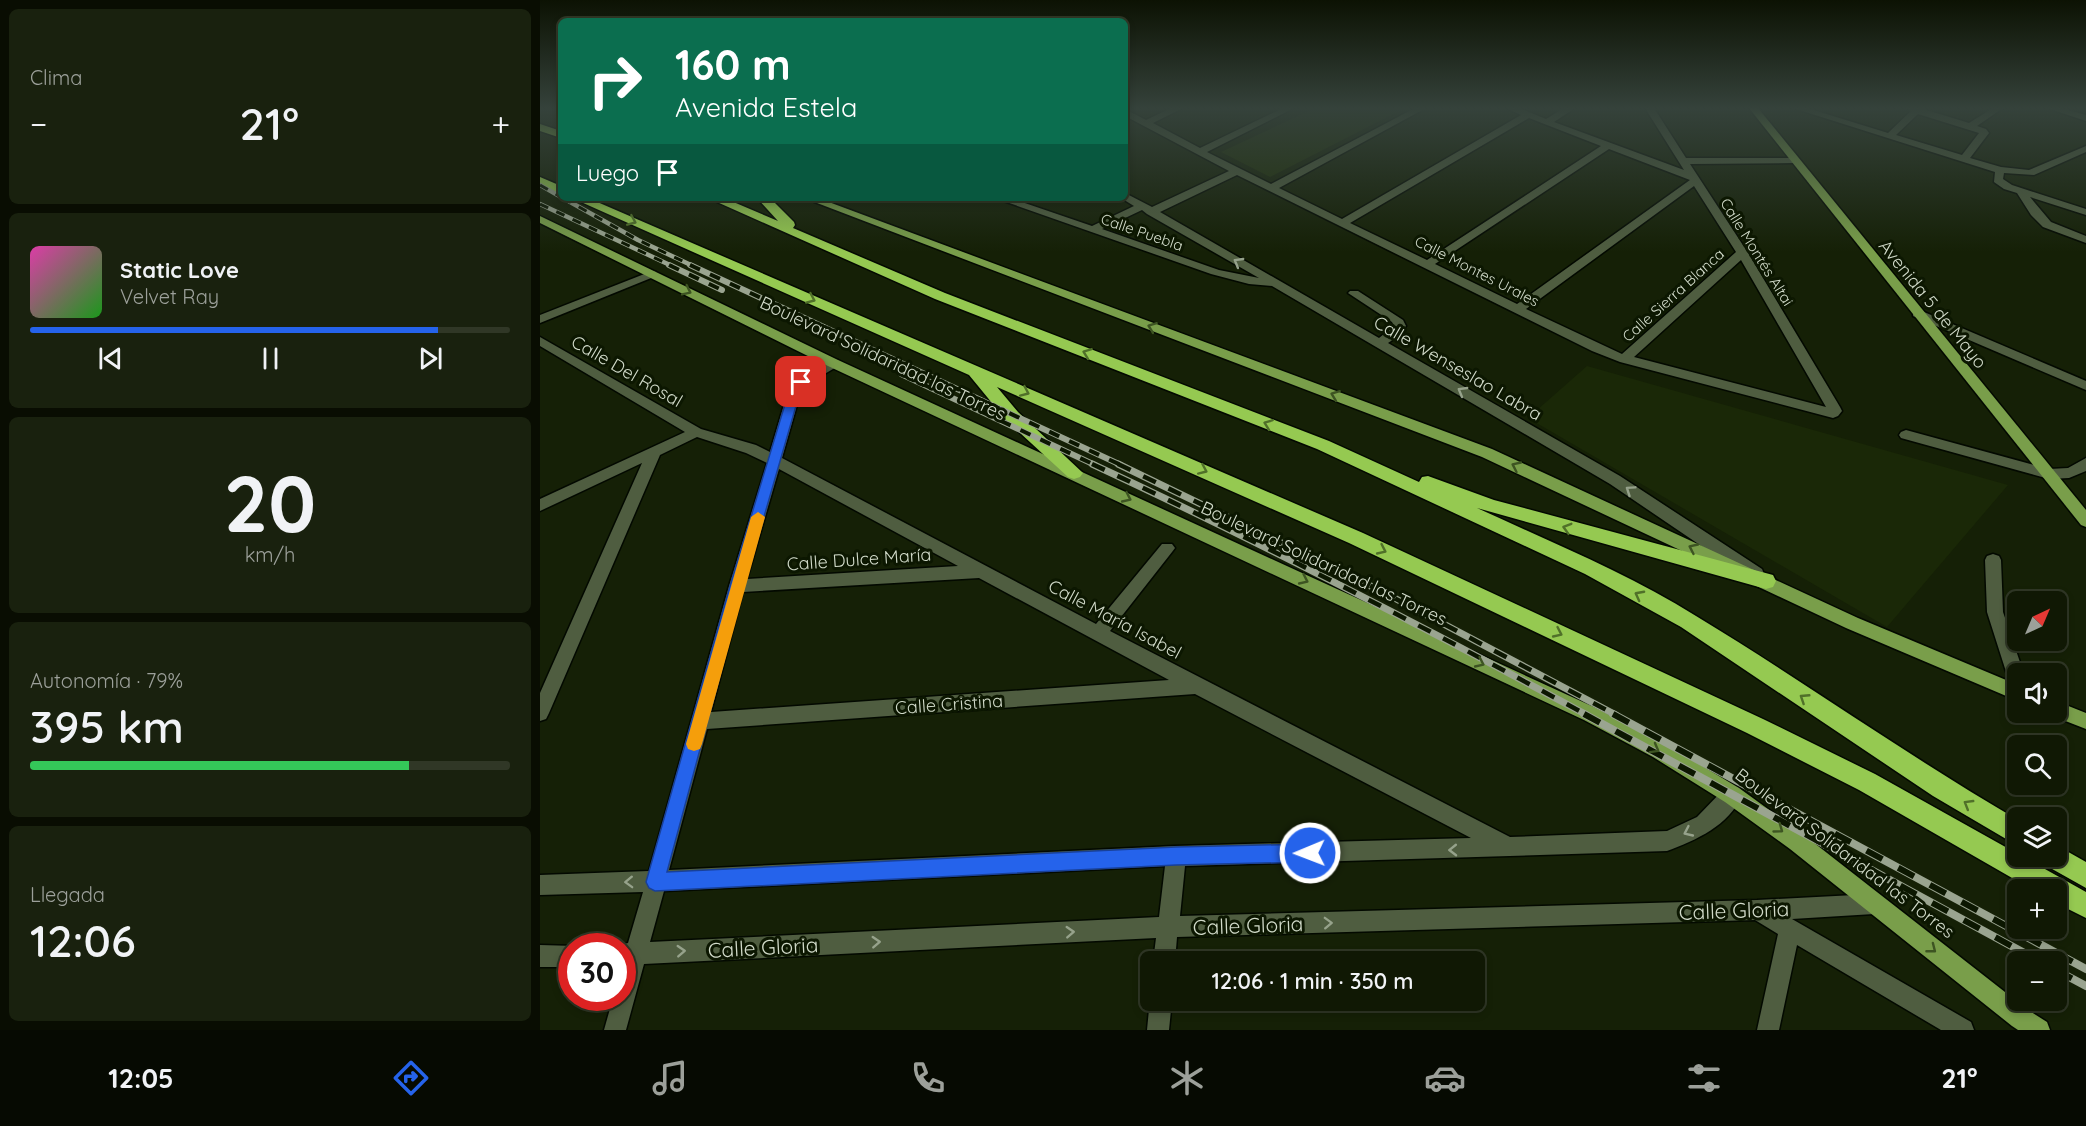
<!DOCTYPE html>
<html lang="es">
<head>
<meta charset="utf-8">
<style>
  body { margin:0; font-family:Quicksand,sans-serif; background:#19210e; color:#f1f3f6; height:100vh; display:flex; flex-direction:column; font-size:22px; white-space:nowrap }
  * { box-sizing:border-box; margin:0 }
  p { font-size:20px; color:#9ca09a }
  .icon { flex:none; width:33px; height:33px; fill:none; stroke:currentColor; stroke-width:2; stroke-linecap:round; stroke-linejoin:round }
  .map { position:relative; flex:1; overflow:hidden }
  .sheet { display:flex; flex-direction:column; gap:9px; padding:9px; background:#090d02; width:540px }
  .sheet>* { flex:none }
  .top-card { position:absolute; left:18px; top:18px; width:570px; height:183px; border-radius:9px; box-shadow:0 3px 9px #0003,0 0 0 2px #303726; background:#0b6e4f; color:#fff; overflow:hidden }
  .needle { width:39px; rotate:44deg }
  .buttons { position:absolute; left:1467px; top:591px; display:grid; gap:12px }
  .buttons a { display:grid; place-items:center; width:60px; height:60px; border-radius:9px; background:#101804; box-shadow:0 3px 9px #0003,0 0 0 2px #303726; font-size:30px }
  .speed { position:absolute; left:18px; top:933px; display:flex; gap:12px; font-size:30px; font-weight:700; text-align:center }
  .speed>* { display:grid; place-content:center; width:78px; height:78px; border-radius:50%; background:#101804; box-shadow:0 3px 9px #0003,0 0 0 2px #303726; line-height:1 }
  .speed .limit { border:9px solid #d22; background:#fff; color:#111 }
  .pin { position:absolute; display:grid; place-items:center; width:51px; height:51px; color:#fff; margin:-26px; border-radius:12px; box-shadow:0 3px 9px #0006 }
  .me { position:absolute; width:66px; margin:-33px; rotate:269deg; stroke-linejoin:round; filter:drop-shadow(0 0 4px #0008) }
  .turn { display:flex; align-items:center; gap:21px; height:126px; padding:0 18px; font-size:27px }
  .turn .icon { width:78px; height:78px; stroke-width:2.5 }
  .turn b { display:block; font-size:42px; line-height:51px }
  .then { display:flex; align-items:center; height:57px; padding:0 18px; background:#0003; gap:12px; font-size:22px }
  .big { font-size:45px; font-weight:600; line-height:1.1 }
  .sheet .widget { flex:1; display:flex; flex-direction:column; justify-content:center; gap:9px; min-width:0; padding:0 21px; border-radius:9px; background:#19210e }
  .sheet .dial { align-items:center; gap:0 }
  .dial b { font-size:78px; line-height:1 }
  .song { display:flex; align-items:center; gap:18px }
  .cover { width:72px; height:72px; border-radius:9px; background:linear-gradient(135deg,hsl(320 70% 55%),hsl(120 70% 35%)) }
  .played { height:6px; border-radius:3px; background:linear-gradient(90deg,#2563eb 85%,#303726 85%) }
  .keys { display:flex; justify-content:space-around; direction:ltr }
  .heat { display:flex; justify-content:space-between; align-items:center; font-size:33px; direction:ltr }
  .charge { height:9px; border-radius:4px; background:linear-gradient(90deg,#34c759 79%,#303726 0) }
  .trip { position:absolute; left:600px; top:951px; width:345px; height:60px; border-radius:9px; background:#101804; box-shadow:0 3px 9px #0003,0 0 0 2px #303726; font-weight:600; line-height:60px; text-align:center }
  .menu { display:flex; height:96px; justify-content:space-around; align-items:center; background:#060a02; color:#9ca09a }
  .menu .icon { width:42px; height:42px }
  .menu .current { color:#2563eb }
  .menu b { font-size:27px; color:#f1f3f6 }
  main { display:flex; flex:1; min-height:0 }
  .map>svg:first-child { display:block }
  .built { fill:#1a2807 }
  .green { fill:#1f2f07 }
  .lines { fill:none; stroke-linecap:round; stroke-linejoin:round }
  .minor-casing { stroke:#030900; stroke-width:3 }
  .major-casing { stroke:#030900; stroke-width:3 }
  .highway-casing { stroke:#030900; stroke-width:3 }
  .minor { fill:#4f5d40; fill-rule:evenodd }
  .major { fill:#799e4a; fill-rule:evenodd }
  .highway { fill:#95c951; fill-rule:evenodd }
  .rail-far3-casing { stroke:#9aa490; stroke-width:4.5 }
  .rail-far2-casing { stroke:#9aa490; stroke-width:6 }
  .rail-far1-casing { stroke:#9aa490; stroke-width:7 }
  .rail-casing { stroke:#9aa490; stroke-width:8 }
  .rail-far3 { stroke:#0c1701; stroke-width:3; stroke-dasharray:9; stroke-linecap:butt }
  .rail-far2 { stroke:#0c1701; stroke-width:4; stroke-dasharray:11; stroke-linecap:butt }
  .rail-far1 { stroke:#0c1701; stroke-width:4.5; stroke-dasharray:14; stroke-linecap:butt }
  .rail { stroke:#0c1701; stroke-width:6; stroke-dasharray:18; stroke-linecap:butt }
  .oneway { stroke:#507029 }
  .oneway2 { stroke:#96a28b }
  .oneway3 { stroke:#3d5422 }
  .route { fill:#2563eb; stroke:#184099; stroke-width:1.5 }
  .slow { fill:#f59e0b }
  .labels { text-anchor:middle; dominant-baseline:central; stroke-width:6; stroke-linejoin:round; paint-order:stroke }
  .far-street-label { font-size:15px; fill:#d1dac9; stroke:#0c1701 }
  .street-label { font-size:18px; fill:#d1dac9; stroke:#0c1701 }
  .near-street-label { font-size:21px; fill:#d1dac9; stroke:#0c1701 }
</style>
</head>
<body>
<main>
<section class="sheet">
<div class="widget"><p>Clima</p>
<div class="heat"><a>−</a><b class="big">21°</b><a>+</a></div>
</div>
<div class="widget">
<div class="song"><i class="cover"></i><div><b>Static Love</b><p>Velvet Ray</p></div></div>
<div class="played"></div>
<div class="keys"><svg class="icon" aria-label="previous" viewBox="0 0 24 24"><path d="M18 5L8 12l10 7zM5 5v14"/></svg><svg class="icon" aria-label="pause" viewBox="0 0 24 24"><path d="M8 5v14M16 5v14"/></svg><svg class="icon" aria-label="next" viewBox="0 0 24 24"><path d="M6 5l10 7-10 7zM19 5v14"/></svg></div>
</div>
<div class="widget dial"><b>20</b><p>km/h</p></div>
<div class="widget"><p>Autonomía · 79%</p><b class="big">395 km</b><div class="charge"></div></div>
<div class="widget"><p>Llegada</p><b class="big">12:06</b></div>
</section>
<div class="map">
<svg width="1546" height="1030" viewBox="0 0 1546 1030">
  <rect width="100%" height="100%" fill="#152006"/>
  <path class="built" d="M1047,366l421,119 -121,142 -359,-209z"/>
  <path class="green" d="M775,108h90l-135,69 -49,-25z"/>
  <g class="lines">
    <defs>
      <g id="minor">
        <path d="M631,108h12l-30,15 47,25 83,-40h11l-87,44 64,32 144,-76h11l-147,80 63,31 179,-104 -15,-7h13l27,11 18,-11h11l-21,14 130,48 -39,-62h9l32,50h111l2,2 -5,3 -104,1 58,89 92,154 2,4 -4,5 -5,2 -213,-56 -28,-11 -355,-176 -77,37 219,126 15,-12 -2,-4 -44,-29 2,-2h8l45,29 3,6 -6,9 -12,8 232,133 142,93 2,5 -2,5 -6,1 -6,-1 -140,-95 -338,-198 -23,-2 -38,-10 -216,-76h15l82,28 42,-20 -13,-8h4v-5l27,14 77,-36 -104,-55v-7l21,11zM989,118l72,28 -174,114 -77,-37zM1069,149l81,31 -173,124 -82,-40zM1154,186l42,66 -114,102 -96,-45zM602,210l5,4 112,64 -40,-8 -117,-41zM1201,260l85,147 -192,-50z"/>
        <path d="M1253,108h14l81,25 23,-22 -5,-3h14l49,15 24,-15h10l-26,18 9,3 3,4 -19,25 31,9 28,3 57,-24v6l-52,23 -30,-2 -1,6 9,6 74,24v6l-56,-18 21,25 35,14v7l-43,-16 -12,-12 -14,-22 -13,-4 -10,-7 1,-10zM1378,114l61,19 -17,22 -66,-20z"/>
        <path d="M1507,108h14l25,7v6z"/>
        <path d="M112,271l4,1v4l-116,47v-8z"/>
        <path d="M1377,309l169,72v9l-173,-74v-6z"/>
        <path d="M0,337l161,92 55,16 14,7 18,-61 8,-12 32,-19h10l1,3 -1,3 -32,19 -5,6 -19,67 314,166 66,-80h10l3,4 -3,4 -62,79 400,206 157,-6 30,-14 28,-29 7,-2 7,2 3,7c-13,31 -46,45 -75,56l-482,15 -5,50 577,-16 117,-6 7,3 3,7 -3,7 -7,3 -82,5 179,103 3,8h-33l-144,-85 -18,85h-22l21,-96 -23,-14 -578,17 -2,25h-22l3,-24 -512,26 -18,66h-22l9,-32h9v-52h-8l14,-3 15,-51 -103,3v-20l109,-4 80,-285 38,-123 -21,-10 -49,-16 -37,18 -111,258 -3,6 -6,2v-28l102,-230 -102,48v-12l145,-67 -145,-86zM239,469l179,97 -211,13zM439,578l190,102 -458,32 32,-120zM655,694l276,144 -297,8 -505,24 38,-141zM625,866l-6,51 -509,25 14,-51z"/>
        <path d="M1366,430l143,39 19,-1 18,-10v13l-17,7 -20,1 -148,-41 -2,-3 2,-3z"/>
        <path d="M1453,554l6,2 2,4 2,52 21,62h-6v15l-6,-2 -3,-6 -22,-69 -2,-52 2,-4z"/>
        <path d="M0,945l35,1h-3v21h-32z"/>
        <path d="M610,999v1h22l-3,30h-22z"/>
      </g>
      <g id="major">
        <path d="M1209,108h9l328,402v17l-5,-2z"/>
        <path d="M264,198h14l674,251 366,169 160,67v16l-172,-73 -364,-171z"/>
        <path d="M0,216l298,144 758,348 71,37 72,43 65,47 224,175 19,12 3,8h-32l-6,-4 -222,-177 -65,-47 -72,-45 -69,-37 -756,-354 -288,-143z"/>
        <path d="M1516,701l30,12v16l-36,-14 -1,-3h7z"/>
      </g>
      <g id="highway">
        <path d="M0,124l21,7v7l-21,-7z"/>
        <path d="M0,177l21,9v9l-21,-9z"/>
        <path d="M32,198h16l775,335 400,186 112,55 143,80v2h4l64,36v26l-30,-15v-13h-23l-174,-100 -112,-57 -398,-190 -352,-156 21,25 65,61 -3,4 -6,2 -6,-2 -62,-57 -37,-45z"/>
        <path d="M168,198h16l54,23 -21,-23h13l24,24 1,3 -2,3 152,65 384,148 90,41 3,-5 6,-1 66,24 279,75 3,6 -3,6 -7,2 -289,-81c74,34 150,65 219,108 109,66 212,140 322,204v26l-85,-50 -252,-169 -96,-53 -268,-125 -382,-150z"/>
        <path d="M1516,845l30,17v26l-41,-23 -3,-9h14z"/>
      </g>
    </defs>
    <use href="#minor" class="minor-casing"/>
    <use href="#major" class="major-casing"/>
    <use href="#highway" class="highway-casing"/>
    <use href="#minor" class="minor"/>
    <use href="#major" class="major"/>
    <use href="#highway" class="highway"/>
    <defs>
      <g id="rail-far3">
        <path d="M0,185l21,12"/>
        <path d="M23,198l75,42 55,26"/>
        <path d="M0,204l132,62"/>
      </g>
      <g id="rail-far2">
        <path d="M129,265l53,25"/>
        <path d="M150,265l431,200"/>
        <path d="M361,374l194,91"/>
      </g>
      <g id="rail-far1">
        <path d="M552,464c168,78 332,163 495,251"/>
        <path d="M578,464l265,128 233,123"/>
      </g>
      <g id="rail">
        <path d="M1044,714l457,248"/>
        <path d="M1073,714l473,255"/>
        <path d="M1516,970l30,16"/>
      </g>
    </defs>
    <use href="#rail-far3" class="rail-far3-casing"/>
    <use href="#rail-far2" class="rail-far2-casing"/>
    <use href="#rail-far1" class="rail-far1-casing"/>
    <use href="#rail" class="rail-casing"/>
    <use href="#rail-far3" class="rail-far3"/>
    <use href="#rail-far2" class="rail-far2"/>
    <use href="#rail-far1" class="rail-far1"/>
    <use href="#rail" class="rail"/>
  </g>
  <defs><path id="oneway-chevron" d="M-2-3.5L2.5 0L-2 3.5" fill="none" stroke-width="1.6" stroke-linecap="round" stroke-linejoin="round" transform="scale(1.5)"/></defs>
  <g class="oneway">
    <use href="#oneway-chevron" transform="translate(92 221) rotate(23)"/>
    <use href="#oneway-chevron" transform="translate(271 299) rotate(24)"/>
    <use href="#oneway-chevron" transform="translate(547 353) rotate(-159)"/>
    <use href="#oneway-chevron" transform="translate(485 392) rotate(24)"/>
    <use href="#oneway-chevron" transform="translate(728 424) rotate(-159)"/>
    <use href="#oneway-chevron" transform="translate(663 470) rotate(24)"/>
    <use href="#oneway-chevron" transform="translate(1027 528) rotate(-164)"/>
    <use href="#oneway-chevron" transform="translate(842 550) rotate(25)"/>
    <use href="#oneway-chevron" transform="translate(1099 595) rotate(-152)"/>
    <use href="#oneway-chevron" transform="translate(1018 633) rotate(25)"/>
    <use href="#oneway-chevron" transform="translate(1264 698) rotate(-147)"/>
    <use href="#oneway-chevron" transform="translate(1428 804) rotate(-149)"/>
  </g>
  <g class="oneway2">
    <use href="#oneway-chevron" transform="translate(698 262) rotate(-150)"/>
    <use href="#oneway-chevron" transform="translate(922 391) rotate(-150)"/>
    <use href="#oneway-chevron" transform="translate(1090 490) rotate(-146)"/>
    <use href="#oneway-chevron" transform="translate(1148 832) rotate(155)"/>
    <use href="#oneway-chevron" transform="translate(913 850) rotate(179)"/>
    <use href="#oneway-chevron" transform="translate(89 882) rotate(178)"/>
    <use href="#oneway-chevron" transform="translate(788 923) rotate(-2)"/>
    <use href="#oneway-chevron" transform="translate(530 932) rotate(-3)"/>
    <use href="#oneway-chevron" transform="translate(336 942) rotate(-3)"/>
    <use href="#oneway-chevron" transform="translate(141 951) rotate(-3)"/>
  </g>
  <g class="oneway3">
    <use href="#oneway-chevron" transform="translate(147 291) rotate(26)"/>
    <use href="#oneway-chevron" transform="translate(612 327) rotate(-159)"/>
    <use href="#oneway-chevron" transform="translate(795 395) rotate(-159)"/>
    <use href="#oneway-chevron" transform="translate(976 466) rotate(-155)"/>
    <use href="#oneway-chevron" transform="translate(587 498) rotate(25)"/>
    <use href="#oneway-chevron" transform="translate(1153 548) rotate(-155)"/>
    <use href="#oneway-chevron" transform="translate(764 580) rotate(25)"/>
    <use href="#oneway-chevron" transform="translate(940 663) rotate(25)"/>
    <use href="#oneway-chevron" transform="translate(1115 749) rotate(29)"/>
    <use href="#oneway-chevron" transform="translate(1239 829) rotate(36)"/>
    <use href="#oneway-chevron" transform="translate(1392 949) rotate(38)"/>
  </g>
  <linearGradient id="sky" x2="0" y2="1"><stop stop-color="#0c1203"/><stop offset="0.43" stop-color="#35423b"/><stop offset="1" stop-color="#35423b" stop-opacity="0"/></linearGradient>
  <rect width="1546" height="252" fill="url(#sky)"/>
  <path class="route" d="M261,379l6,3 -7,10 -56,194 -77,286 509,-25 134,-3 7,3 2,6 -2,6 -7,3 -134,3 -521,26 -6,-3 -3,-6 84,-296 59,-195 8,-11z"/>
  <path class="slow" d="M218,512l7,5 -63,227 -2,5 -6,2 -6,-2 -2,-5 65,-227z"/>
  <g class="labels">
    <g class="far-street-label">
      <text transform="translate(602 232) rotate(19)">Calle Puebla</text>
      <text transform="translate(1217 252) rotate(58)">Calle Montés Altai</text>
      <text transform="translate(937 271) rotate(27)">Calle Montes Urales</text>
      <text transform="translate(1133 295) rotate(-42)">Calle Sierra Blanca</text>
    </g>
    <g class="street-label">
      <text transform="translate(1393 304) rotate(51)">Avenida 5 de Mayo</text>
      <text transform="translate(343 358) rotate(25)">Boulevard Solidaridad las Torres</text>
      <text transform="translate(918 368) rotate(30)">Calle Wenseslao Labra</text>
      <text transform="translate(87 371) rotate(30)">Calle Del Rosal</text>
      <text transform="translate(319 559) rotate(-4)">Calle Dulce María</text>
      <text transform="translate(784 563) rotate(25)">Boulevard Solidaridad las Torres</text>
      <text transform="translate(575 619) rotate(28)">Calle María Isabel</text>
      <text transform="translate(409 704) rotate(-4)">Calle Cristina</text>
      <text transform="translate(1305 853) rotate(37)">Boulevard Solidaridad las Torres</text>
    </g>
    <g class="near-street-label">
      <text transform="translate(1194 910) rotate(-2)">Calle Gloria</text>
      <text transform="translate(708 925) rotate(-2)">Calle Gloria</text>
      <text transform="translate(223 947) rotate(-3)">Calle Gloria</text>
    </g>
  </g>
</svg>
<div class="buttons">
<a><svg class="needle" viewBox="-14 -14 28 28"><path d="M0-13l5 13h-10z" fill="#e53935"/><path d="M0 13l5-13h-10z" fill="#9ca09a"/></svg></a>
<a><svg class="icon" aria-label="sound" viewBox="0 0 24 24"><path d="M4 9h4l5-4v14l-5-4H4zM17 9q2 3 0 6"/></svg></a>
<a><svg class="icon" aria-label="search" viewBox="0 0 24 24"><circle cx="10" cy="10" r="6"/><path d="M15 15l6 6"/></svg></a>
<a><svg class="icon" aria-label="layers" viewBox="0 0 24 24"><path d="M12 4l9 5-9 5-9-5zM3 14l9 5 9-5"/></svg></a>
<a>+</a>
<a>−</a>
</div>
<div class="speed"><div class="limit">30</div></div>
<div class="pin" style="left:261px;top:382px;background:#d93025"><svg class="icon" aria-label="arrive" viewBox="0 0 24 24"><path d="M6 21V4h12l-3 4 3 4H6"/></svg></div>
<svg class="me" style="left:770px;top:853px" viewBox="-20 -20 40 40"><circle r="17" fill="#2563eb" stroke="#fff" stroke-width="3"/><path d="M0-11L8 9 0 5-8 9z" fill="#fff"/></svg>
<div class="trip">12:06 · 1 min · 350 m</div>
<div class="top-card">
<div class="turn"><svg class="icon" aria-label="right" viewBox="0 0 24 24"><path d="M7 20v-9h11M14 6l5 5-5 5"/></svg><div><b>160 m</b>Avenida Estela</div></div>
<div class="then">Luego<svg class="icon" aria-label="arrive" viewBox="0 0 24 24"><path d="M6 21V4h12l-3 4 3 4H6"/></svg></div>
</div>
</div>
</main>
<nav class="menu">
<b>12:05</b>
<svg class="icon current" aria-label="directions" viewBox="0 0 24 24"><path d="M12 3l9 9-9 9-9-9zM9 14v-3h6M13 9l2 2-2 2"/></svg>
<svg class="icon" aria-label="music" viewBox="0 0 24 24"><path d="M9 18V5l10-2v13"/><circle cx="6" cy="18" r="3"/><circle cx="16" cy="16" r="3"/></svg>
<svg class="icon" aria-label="phone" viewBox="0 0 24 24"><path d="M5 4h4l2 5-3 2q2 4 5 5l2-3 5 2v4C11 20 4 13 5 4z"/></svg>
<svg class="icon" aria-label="climate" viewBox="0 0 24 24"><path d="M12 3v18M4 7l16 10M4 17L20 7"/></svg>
<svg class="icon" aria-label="car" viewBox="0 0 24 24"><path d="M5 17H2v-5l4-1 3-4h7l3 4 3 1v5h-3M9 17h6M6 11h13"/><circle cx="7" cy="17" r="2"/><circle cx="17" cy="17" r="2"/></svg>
<svg class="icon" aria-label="filters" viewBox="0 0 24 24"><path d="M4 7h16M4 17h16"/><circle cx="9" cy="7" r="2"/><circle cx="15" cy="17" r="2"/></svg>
<b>21°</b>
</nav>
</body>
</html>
